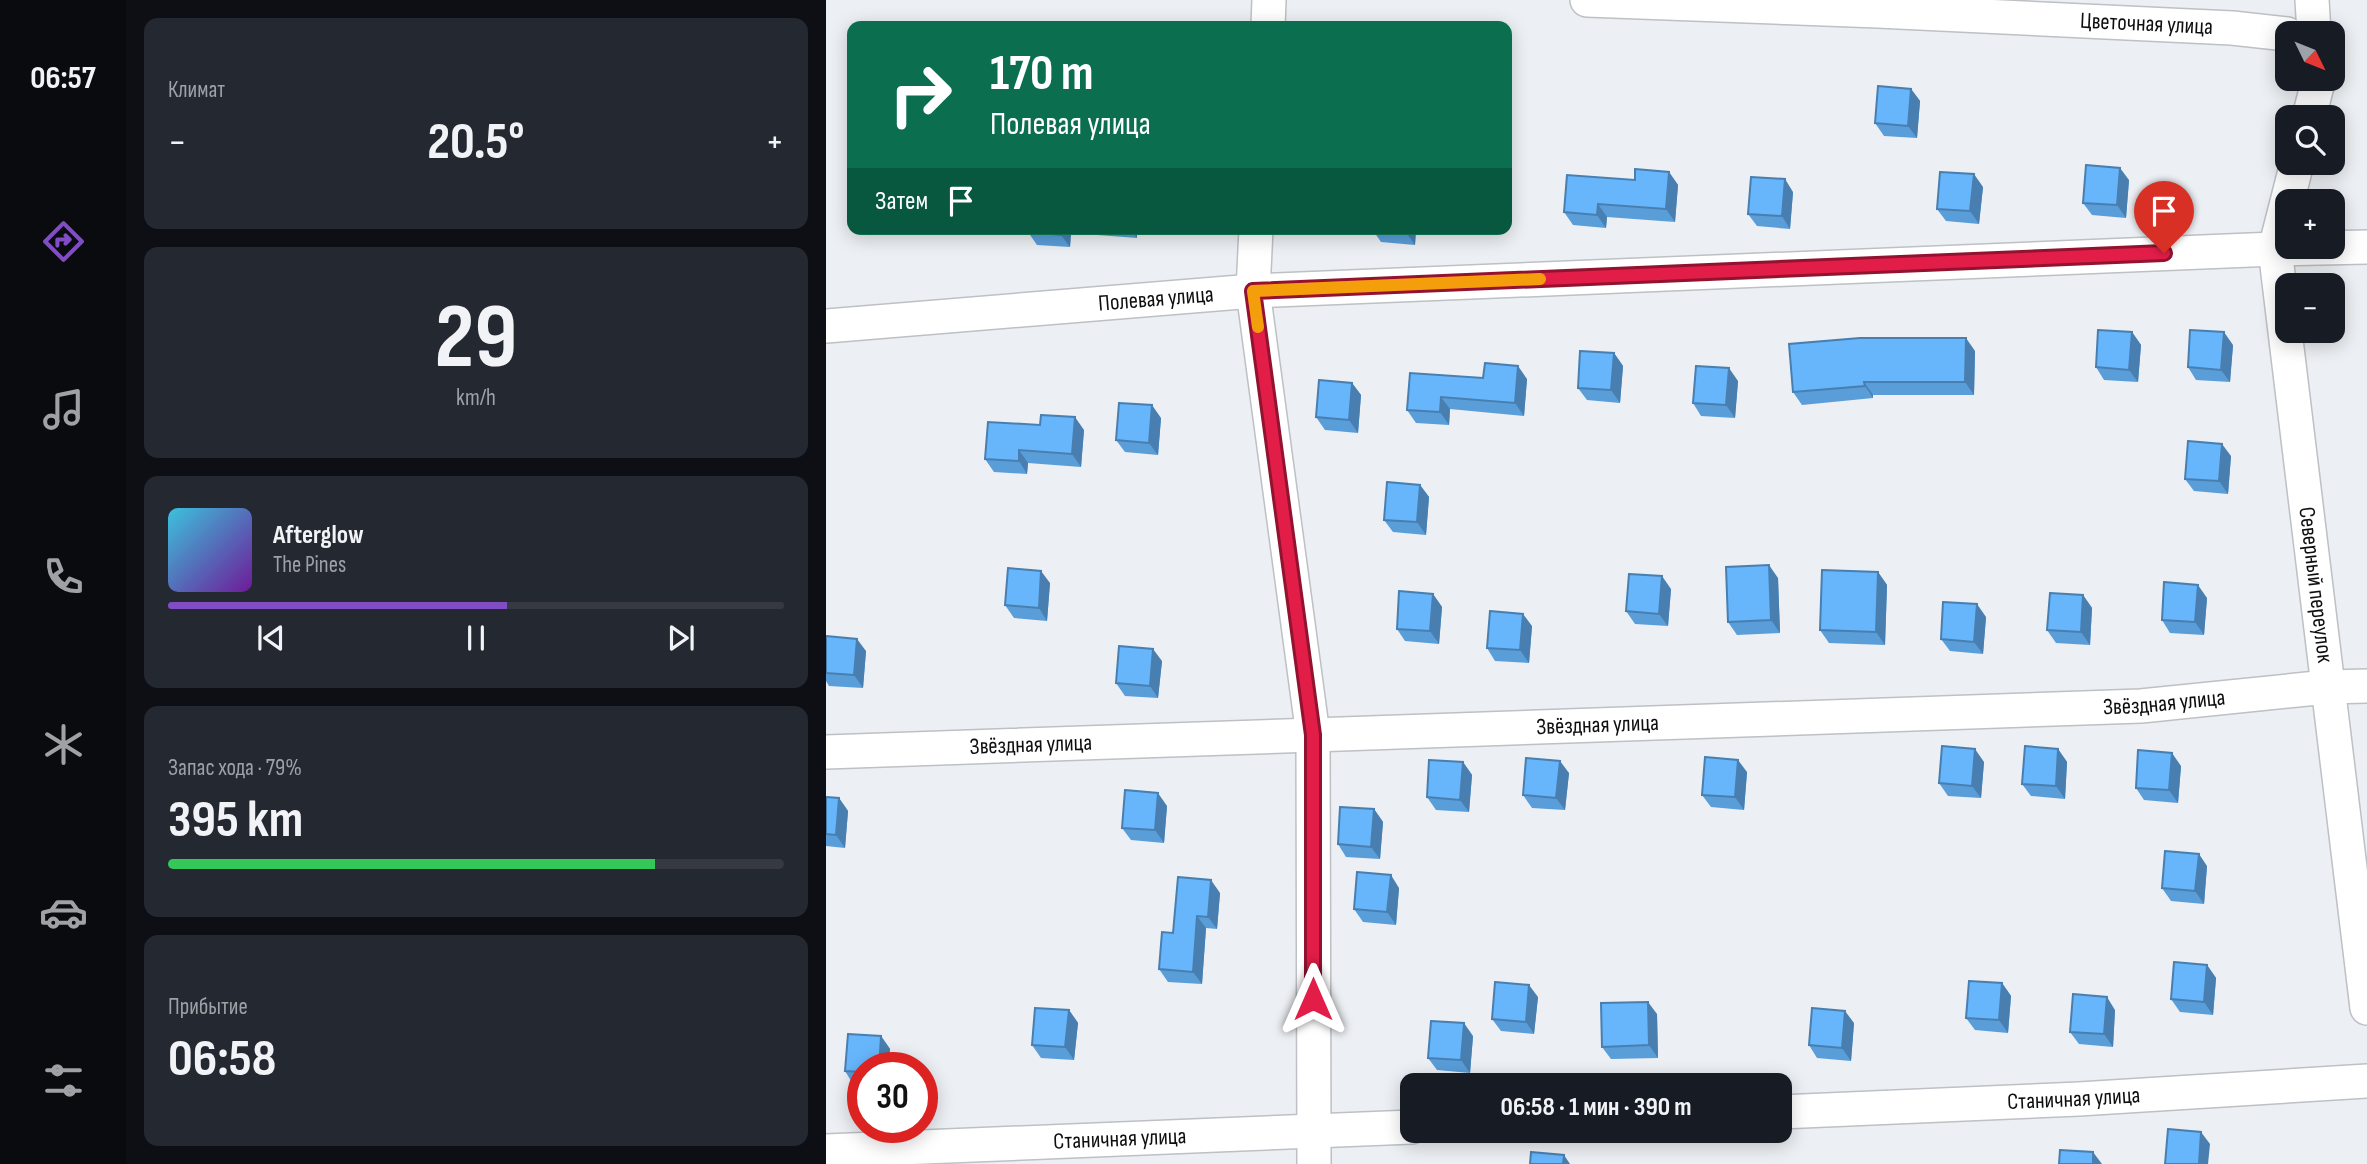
<!DOCTYPE html>
<html lang="ru">
<head>
<meta charset="utf-8">
<style>
  body { margin:0; font-family:"Sofia Sans Condensed",sans-serif; background:#242831; color:#f1f3f6; height:100vh; display:flex; flex-direction:column; font-size:26px; white-space:nowrap }
  * { box-sizing:border-box; margin:0 }
  p { font-size:23px; color:#9ea1a6 }
  .icon { flex:none; width:38px; height:38px; fill:none; stroke:currentColor; stroke-width:2; stroke-linecap:round; stroke-linejoin:round }
  .map { position:relative; flex:1; overflow:hidden }
  .panel { display:flex; flex-direction:column; gap:18px; padding:18px; background:#0d0f14; width:700px }
  .panel>* { flex:none }
  .top-card { position:absolute; left:21px; top:21px; width:665px; height:214px; border-radius:14px; box-shadow:0 4px 18px #0003; background:#0b6e4f; color:#fff; overflow:hidden }
  .needle { width:46px; rotate:133deg }
  .fabs { position:absolute; left:1449px; top:21px; display:grid; gap:14px }
  .fabs a { display:grid; place-items:center; width:70px; height:70px; border-radius:14px; background:#171b24; box-shadow:0 4px 18px #0003; font-size:35px }
  .speed { position:absolute; left:21px; top:1052px; display:flex; gap:14px; font-size:35px; font-weight:700; text-align:center }
  .speed>* { display:grid; place-content:center; width:91px; height:91px; border-radius:50%; background:#171b24; box-shadow:0 4px 18px #0003; line-height:1 }
  .speed .limit { border:10px solid #d22; background:#fff; color:#111 }
  .pin { position:absolute; display:grid; place-items:center; width:60px; height:60px; color:#fff; margin:-72px -30px; border-radius:50% 50% 50% 0; rotate:-45deg; box-shadow:0 0 7px #0007 }
  .pin .icon { rotate:45deg }
  .me { position:absolute; width:77px; margin:-38px; rotate:0deg; stroke-linejoin:round; filter:drop-shadow(0 0 5px #0008) }
  .turn { display:flex; align-items:center; gap:24px; height:147px; padding:0 28px; font-size:32px }
  .turn .icon { width:91px; height:91px; stroke-width:2.5 }
  .turn b { display:block; font-size:49px; line-height:60px }
  .then { display:flex; align-items:center; height:66px; padding:0 28px; background:#0003; gap:14px; font-size:26px }
  .big { font-size:52px; font-weight:700; line-height:1.1 }
  .panel .card { flex:1; display:flex; flex-direction:column; justify-content:center; gap:10px; min-width:0; padding:0 24px; border-radius:14px; background:#242831 }
  .panel .dial { align-items:center; gap:0 }
  .dial b { font-size:91px; line-height:1 }
  .song { display:flex; align-items:center; gap:21px }
  .cover { width:84px; height:84px; border-radius:10px; background:linear-gradient(135deg,hsl(190 70% 55%),hsl(280 70% 35%)) }
  .played { height:7px; border-radius:4px; background:linear-gradient(90deg,#814dc4 55%,#363941 55%) }
  .keys { display:flex; justify-content:space-around; direction:ltr }
  .heat { display:flex; justify-content:space-between; align-items:center; font-size:38px; direction:ltr }
  .charge { height:10px; border-radius:5px; background:linear-gradient(90deg,#34c759 79%,#363941 0) }
  .trip { position:absolute; left:574px; top:1073px; width:392px; height:70px; border-radius:14px; background:#171b24; box-shadow:0 4px 18px #0003; font-weight:700; line-height:70px; text-align:center }
  main { display:flex; flex:1; min-height:0 }
  .dock { display:flex; flex-direction:column; width:126px; justify-content:space-around; align-items:center; background:#090b0e; color:#9ea1a6 }
  .dock .icon { width:49px; height:49px }
  .dock .selected { color:#814dc4 }
  .dock b { font-size:32px; color:#f1f3f6 }
  .map>svg:first-child { display:block }
  .lines { fill:none; stroke-linecap:round; stroke-linejoin:round }
  .minor-casing { stroke:#bdc0c4; stroke-width:36 }
  .minor { stroke:#fff; stroke-width:33 }
  .wall { fill:#599dd9 }
  .shaded-wall { fill:#487fb0 }
  .building { fill:#67b6fc; stroke:#487fb0; stroke-width:2 }
  .route-casing { stroke:#92132f; stroke-width:18 }
  .route { stroke:#e11d48; stroke-width:12 }
  .slow { stroke:#f59e0b; stroke-width:12 }
  .labels { text-anchor:middle; dominant-baseline:central; stroke-width:6; stroke-linejoin:round; paint-order:stroke }
  .street-label { font-size:23px; fill:#0d0e0f; stroke:#fafcff }
</style>
</head>
<body>
<main>
<nav class="dock">
<b>06:57</b>
<svg class="icon selected" aria-label="directions" viewBox="0 0 24 24"><path d="M12 3l9 9-9 9-9-9zM9 14v-3h6M13 9l2 2-2 2"/></svg>
<svg class="icon" aria-label="music" viewBox="0 0 24 24"><path d="M9 18V5l10-2v13"/><circle cx="6" cy="18" r="3"/><circle cx="16" cy="16" r="3"/></svg>
<svg class="icon" aria-label="phone" viewBox="0 0 24 24"><path d="M5 4h4l2 5-3 2q2 4 5 5l2-3 5 2v4C11 20 4 13 5 4z"/></svg>
<svg class="icon" aria-label="climate" viewBox="0 0 24 24"><path d="M12 3v18M4 7l16 10M4 17L20 7"/></svg>
<svg class="icon" aria-label="car" viewBox="0 0 24 24"><path d="M5 17H2v-5l4-1 3-4h7l3 4 3 1v5h-3M9 17h6M6 11h13"/><circle cx="7" cy="17" r="2"/><circle cx="17" cy="17" r="2"/></svg>
<svg class="icon" aria-label="filters" viewBox="0 0 24 24"><path d="M4 7h16M4 17h16"/><circle cx="9" cy="7" r="2"/><circle cx="15" cy="17" r="2"/></svg>
</nav>
<section class="panel">
<div class="card"><p>Климат</p>
<div class="heat"><a>−</a><b class="big">20.5°</b><a>+</a></div>
</div>
<div class="card dial"><b>29</b><p>km/h</p></div>
<div class="card">
<div class="song"><i class="cover"></i><div><b>Afterglow</b><p>The Pines</p></div></div>
<div class="played"></div>
<div class="keys"><svg class="icon" aria-label="previous" viewBox="0 0 24 24"><path d="M18 5L8 12l10 7zM5 5v14"/></svg><svg class="icon" aria-label="pause" viewBox="0 0 24 24"><path d="M8 5v14M16 5v14"/></svg><svg class="icon" aria-label="next" viewBox="0 0 24 24"><path d="M6 5l10 7-10 7zM19 5v14"/></svg></div>
</div>
<div class="card"><p>Запас хода · 79%</p><b class="big">395 km</b><div class="charge"></div></div>
<div class="card"><p>Прибытие</p><b class="big">06:58</b></div>
</section>
<div class="map">
<svg width="1541" height="1164" viewBox="0 0 1541 1164">
  <rect width="100%" height="100%" fill="#eceff3"/>
  <g class="lines">
    <defs>
      <g id="minor">
        <path id="s1" d="M761,0l291,11 354,17 55,6"/>
        <path d="M1486,0l2,33"/>
        <path d="M442,26l1,-26"/>
        <path d="M1483,117l8,-31 -1,-7"/>
        <path id="s2" d="M1471,163l-22,86 92,759"/>
        <path d="M430,229l-3,62 60,444 1,429"/>
        <path id="s3" d="M0,326l427,-35 1022,-42 92,-2"/>
        <path id="s4" d="M0,752l1315,-46 186,-19 40,-1"/>
        <path id="s5" d="M954,1112l299,-13 288,-18"/>
        <path id="s6" d="M0,1151l586,-24"/>
      </g>
    </defs>
    <use href="#minor" class="minor-casing"/>
    <use href="#minor" class="minor"/>
  </g>
  <g class="wall">
    <path d="M1085,89l9,12 -3,37 -33,-2 -9,-13z"/>
    <path d="M843,172l9,13 -3,37 -68,-5 -1,11 -33,-3 -9,-13 71,-32z"/>
    <path d="M1303,180l-3,38 -34,-3 -9,-12z"/>
    <path d="M1157,187l-4,37 -33,-3 -9,-12z"/>
    <path d="M967,192l-3,37 -33,-3 -9,-12z"/>
    <path d="M202,229h109v9l-66,-5 -1,14 -33,-2 -9,-13z"/>
    <path d="M546,229h44l-1,16 -34,-3z"/>
    <path d="M1306,332l9,13 -3,37 -34,-2 -8,-13z"/>
    <path d="M1407,345l-3,37 -34,-2 -8,-13z"/>
    <path d="M1149,351l-1,44h-101v3l-71,7 -9,-13z"/>
    <path d="M788,353l9,13 -3,37 -33,-3 -9,-12z"/>
    <path d="M657,378l44,1 -3,37 -74,-7 -1,16 -33,-2 -9,-13z"/>
    <path d="M912,381l-3,37 -34,-2 -8,-13z"/>
    <path d="M526,383l9,12 -3,38 -33,-3 -9,-13z"/>
    <path d="M335,418l-3,37 -33,-3 -9,-12z"/>
    <path d="M258,430l-3,37 -53,-4 -1,11 -33,-2 -9,-13z"/>
    <path d="M1405,456l-3,38 -34,-3 -9,-12z"/>
    <path d="M594,485l9,12 -3,38 -33,-3 -9,-12z"/>
    <path d="M1052,572l9,13 -2,60 -56,-2 -9,-13z"/>
    <path d="M952,578l2,55 -43,2 -9,-13z"/>
    <path d="M224,583l-3,38 -33,-3 -9,-13z"/>
    <path d="M845,589l-3,37 -33,-2 -9,-13z"/>
    <path d="M607,594l9,13 -3,37 -34,-3 -8,-12z"/>
    <path d="M1257,595l9,13 -2,37 -34,-2 -9,-13z"/>
    <path d="M1381,598l-3,37 -34,-2 -8,-13z"/>
    <path d="M1160,617l-3,37 -33,-3 -9,-12z"/>
    <path d="M706,626l-3,37 -34,-2 -8,-13z"/>
    <path d="M0,636l40,15 -3,37 -34,-2 -3,-5z"/>
    <path d="M336,661l-4,37 -33,-2 -9,-13z"/>
    <path d="M1232,749l9,13 -2,37 -34,-3 -9,-12z"/>
    <path d="M637,762l9,13 -3,37 -33,-2 -9,-13z"/>
    <path d="M1158,762l-3,36 -33,-2 -9,-13z"/>
    <path d="M1355,766l-3,37 -34,-3 -8,-12z"/>
    <path d="M921,772l-3,38 -33,-3 -9,-12z"/>
    <path d="M743,773l-4,37 -33,-2 -9,-13z"/>
    <path d="M0,797l13,1 9,13 -3,37 -19,-2z"/>
    <path d="M341,806l-3,37 -33,-3 -9,-12z"/>
    <path d="M548,809l9,13 -3,37 -34,-2 -8,-13z"/>
    <path d="M1381,866l-3,38 -33,-3 -9,-13z"/>
    <path d="M573,888l-3,37 -33,-3 -9,-13z"/>
    <path d="M394,893l-3,36 -11,-1 -4,56 -34,-2 -9,-13 14,-36z"/>
    <path d="M1381,965l9,13 -3,37 -33,-3 -9,-13z"/>
    <path d="M1176,983l9,13 -3,37 -33,-3 -9,-12z"/>
    <path d="M712,997l-4,37 -33,-3 -9,-12z"/>
    <path d="M243,1010l9,13 -4,37 -33,-2 -9,-13z"/>
    <path d="M1289,1010l-2,37 -34,-3 -9,-12z"/>
    <path d="M831,1014l1,44 -47,1 -9,-12z"/>
    <path d="M1028,1023l-3,38 -34,-3 -8,-13z"/>
    <path d="M55,1036l9,13 -1,19h-26v16h-10l-8,-13z"/>
    <path d="M647,1036l-3,37 -33,-3 -9,-12z"/>
  </g>
  <g class="shaded-wall">
    <path d="M1085,89l9,12 -3,37 -9,-12z"/>
    <path d="M1294,168l9,12 -3,38 -9,-13z"/>
    <path d="M843,172l9,13 -3,37 -9,-13z"/>
    <path d="M1148,174l9,13 -4,37 -9,-13z"/>
    <path d="M959,179l8,13 -3,37 -8,-13z"/>
    <path d="M772,204l9,13 -1,11 -9,-13z"/>
    <path d="M236,229h6l3,4 -1,14 -9,-12z"/>
    <path d="M304,229h7v9z"/>
    <path d="M580,229h10l-1,16 -9,-13z"/>
    <path d="M1306,332l9,13 -3,37 -9,-12z"/>
    <path d="M1398,332l9,13 -3,37 -9,-12z"/>
    <path d="M1140,338l9,13 -1,44 -9,-13z"/>
    <path d="M788,353l9,13 -3,37 -9,-13z"/>
    <path d="M692,366l9,13 -3,37 -9,-13z"/>
    <path d="M903,368l9,13 -3,37 -9,-13z"/>
    <path d="M1038,382l9,13v3l-8,-12z"/>
    <path d="M526,383l9,12 -3,38 -9,-13z"/>
    <path d="M615,397l9,12 -1,16 -9,-13z"/>
    <path d="M326,405l9,13 -3,37 -9,-12z"/>
    <path d="M249,417l9,13 -3,37 -9,-13z"/>
    <path d="M1396,444l9,12 -3,38 -9,-13z"/>
    <path d="M193,450l9,13 -1,11 -8,-13z"/>
    <path d="M594,485l9,12 -3,38 -9,-13z"/>
    <path d="M943,565l9,13 2,55 -9,-13z"/>
    <path d="M215,571l9,12 -3,38 -8,-13z"/>
    <path d="M1052,572l9,13 -2,60 -9,-13z"/>
    <path d="M836,576l9,13 -3,37 -9,-12z"/>
    <path d="M1372,585l9,13 -3,37 -9,-13z"/>
    <path d="M607,594l9,13 -3,37 -9,-13z"/>
    <path d="M1257,595l9,13 -2,37 -9,-13z"/>
    <path d="M1151,604l9,13 -3,37 -9,-12z"/>
    <path d="M697,614l9,12 -3,37 -9,-13z"/>
    <path d="M31,639l9,12 -3,37 -9,-13z"/>
    <path d="M327,649l9,12 -4,37 -8,-12z"/>
    <path d="M1149,749l9,13 -3,36 -9,-12z"/>
    <path d="M1232,749l9,13 -2,37 -9,-13z"/>
    <path d="M1346,753l9,13 -3,37 -9,-13z"/>
    <path d="M912,760l9,12 -3,38 -9,-13z"/>
    <path d="M734,761l9,12 -4,37 -9,-12z"/>
    <path d="M637,762l9,13 -3,37 -9,-12z"/>
    <path d="M332,793l9,13 -3,37 -9,-13z"/>
    <path d="M13,798l9,13 -3,37 -9,-13z"/>
    <path d="M548,809l9,13 -3,37 -9,-12z"/>
    <path d="M1373,854l8,12 -3,38 -9,-13z"/>
    <path d="M565,875l8,13 -3,37 -9,-13z"/>
    <path d="M385,880l9,13 -3,36 -9,-12z"/>
    <path d="M371,916l9,12 -4,56 -9,-12z"/>
    <path d="M1381,965l9,13 -3,37 -9,-13z"/>
    <path d="M1176,983l9,13 -3,37 -9,-13z"/>
    <path d="M703,985l9,12 -4,37 -8,-12z"/>
    <path d="M1281,997l8,13 -2,37 -9,-13z"/>
    <path d="M822,1002l9,12 1,44 -9,-13z"/>
    <path d="M243,1010l9,13 -4,37 -9,-13z"/>
    <path d="M1019,1011l9,12 -3,38 -9,-13z"/>
    <path d="M638,1023l9,13 -3,37 -9,-13z"/>
    <path d="M55,1036l9,13 -1,19h-10z"/>
    <path d="M1375,1132l9,12 -2,20h-9z"/>
    <path d="M1267,1152l9,12h-9z"/>
    <path d="M738,1155l6,9h-7z"/>
  </g>
  <g class="building">
    <path d="M1052,86l33,3 -3,37 -33,-3z"/>
    <path d="M1260,165l34,3 -3,37 -34,-2z"/>
    <path d="M809,169l34,3 -3,37 -68,-5 -1,11 -33,-3 3,-37 68,5z"/>
    <path d="M1114,172l34,2 -4,37 -33,-2z"/>
    <path d="M925,177l34,2 -3,37 -34,-2z"/>
    <path d="M202,229h34l-1,6 -33,-3z"/>
    <path d="M546,229h34v3z"/>
    <path d="M1272,330l34,2 -3,38 -33,-3z"/>
    <path d="M1364,330l34,2 -3,38 -33,-3z"/>
    <path d="M1034,338h106l-1,44h-101l1,4 -72,6 -4,-48z"/>
    <path d="M754,351l34,2 -3,37 -33,-2z"/>
    <path d="M659,363l33,3 -3,37 -74,-6 -1,15 -33,-2 3,-37 73,5z"/>
    <path d="M870,366l33,2 -3,37 -33,-2z"/>
    <path d="M493,380l33,3 -3,37 -33,-3z"/>
    <path d="M293,403l33,2 -3,38 -33,-3z"/>
    <path d="M215,415l34,2 -3,37 -53,-4v11l-34,-2 3,-37 52,3z"/>
    <path d="M1362,441l34,3 -3,37 -34,-2z"/>
    <path d="M561,482l33,3 -3,37 -33,-2z"/>
    <path d="M943,565l2,55 -43,2 -2,-55z"/>
    <path d="M182,568l33,3 -2,37 -34,-3z"/>
    <path d="M996,570l56,2 -2,60 -56,-2z"/>
    <path d="M803,574l33,2 -3,38 -33,-3z"/>
    <path d="M1338,582l34,3 -3,37 -33,-2z"/>
    <path d="M573,591l34,3 -3,37 -33,-2z"/>
    <path d="M1224,593l33,2 -2,37 -34,-2z"/>
    <path d="M1117,602l34,2 -3,38 -33,-3z"/>
    <path d="M664,611l33,3 -3,36 -33,-2z"/>
    <path d="M0,636l31,3 -3,36 -28,-2z"/>
    <path d="M293,646l34,3 -3,37 -34,-3z"/>
    <path d="M1116,746l33,3 -3,37 -33,-3z"/>
    <path d="M1199,746l33,3 -2,37 -34,-2z"/>
    <path d="M1312,750l34,3 -3,37 -33,-2z"/>
    <path d="M879,757l33,3 -3,37 -33,-2z"/>
    <path d="M700,758l34,3 -4,37 -33,-3z"/>
    <path d="M603,760l34,2 -3,38 -33,-3z"/>
    <path d="M299,790l33,3 -3,37 -33,-2z"/>
    <path d="M0,797l13,1 -3,37 -10,-1z"/>
    <path d="M514,807l34,2 -3,38 -33,-3z"/>
    <path d="M1339,851l34,3 -4,37 -33,-3z"/>
    <path d="M531,872l34,3 -4,37 -33,-3z"/>
    <path d="M352,877l33,3 -3,37 -11,-1 -4,56 -34,-3 3,-37 11,1z"/>
    <path d="M1348,962l33,3 -3,37 -33,-3z"/>
    <path d="M1143,981l33,2 -3,37 -33,-2z"/>
    <path d="M669,982l34,3 -3,37 -34,-3z"/>
    <path d="M1247,994l34,3 -3,37 -34,-2z"/>
    <path d="M822,1002l1,43 -47,2 -1,-44z"/>
    <path d="M209,1008l34,2 -4,37 -33,-2z"/>
    <path d="M986,1008l33,3 -3,37 -33,-3z"/>
    <path d="M605,1021l33,2 -3,37 -33,-2z"/>
    <path d="M22,1034l33,2 -2,32h-16v4l-18,-1z"/>
    <path d="M1342,1129l33,3 -2,32h-34z"/>
    <path d="M1234,1150l33,2v12h-34z"/>
    <path d="M705,1152l33,3 -1,9h-33z"/>
  </g>
  <g class="lines">
    <defs>
      <path id="route" d="M487,999v-264l-60,-444 911,-38"/>
    </defs>
    <use href="#route" class="route-casing"/>
    <use href="#route" class="route"/>
    <path class="slow" d="M432,327l-5,-36 287,-12"/>
  </g>
  <g class="labels">
    <g class="street-label">
      <text stroke="none"><textPath href="#s1" startOffset="560">Цветочная улица</textPath></text>
      <text stroke="none"><textPath href="#s3" startOffset="331">Полевая улица</textPath></text>
      <text stroke="none"><textPath href="#s2" startOffset="427">Северный переулок</textPath></text>
      <text stroke="none"><textPath href="#s4" startOffset="1339">Звёздная улица</textPath></text>
      <text stroke="none"><textPath href="#s4" startOffset="772">Звёздная улица</textPath></text>
      <text stroke="none"><textPath href="#s4" startOffset="205">Звёздная улица</textPath></text>
      <text stroke="none"><textPath href="#s5" startOffset="294">Станичная улица</textPath></text>
      <text stroke="none"><textPath href="#s6" startOffset="294">Станичная улица</textPath></text>
    </g>
  </g>
</svg>
<div class="fabs">
<a><svg class="needle" viewBox="-14 -14 28 28"><path d="M0-13l5 13h-10z" fill="#e53935"/><path d="M0 13l5-13h-10z" fill="#9ea1a6"/></svg></a>
<a><svg class="icon" aria-label="search" viewBox="0 0 24 24"><circle cx="10" cy="10" r="6"/><path d="M15 15l6 6"/></svg></a>
<a>+</a>
<a>−</a>
</div>
<div class="speed"><div class="limit">30</div></div>
<div class="pin" style="left:1338px;top:253px;background:#d93025"><svg class="icon" aria-label="arrive" viewBox="0 0 24 24"><path d="M6 21V4h12l-3 4 3 4H6"/></svg></div>
<svg class="me" style="left:487px;top:999px" viewBox="-20 -20 40 40"><path d="M0-17L14 15 0 8-14 15z" fill="#e11d48" stroke="#fff" stroke-width="4"/></svg>
<div class="trip">06:58 · 1 мин · 390 m</div>
<div class="top-card">
<div class="turn"><svg class="icon" aria-label="right" viewBox="0 0 24 24"><path d="M7 20v-9h11M14 6l5 5-5 5"/></svg><div><b>170 m</b>Полевая улица</div></div>
<div class="then">Затем<svg class="icon" aria-label="arrive" viewBox="0 0 24 24"><path d="M6 21V4h12l-3 4 3 4H6"/></svg></div>
</div>
</div>
</main>
</body>
</html>
